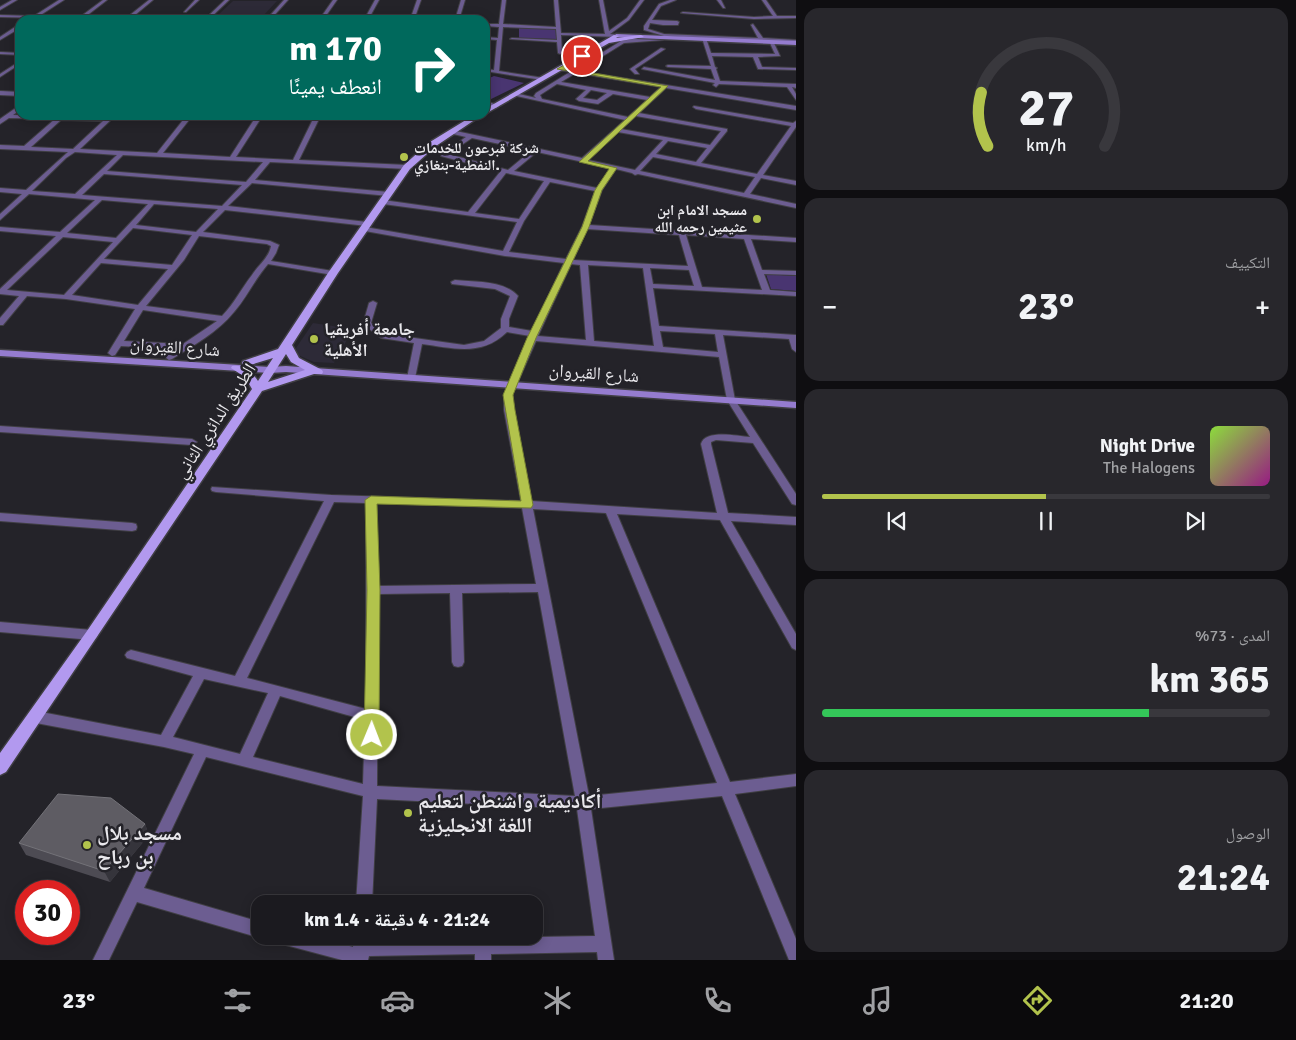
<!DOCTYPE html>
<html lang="ar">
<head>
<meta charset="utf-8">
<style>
  body { margin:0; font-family:Signika,"Noto Naskh Arabic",sans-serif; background:#28272c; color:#f1f3f6; direction:rtl; height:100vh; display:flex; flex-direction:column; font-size:19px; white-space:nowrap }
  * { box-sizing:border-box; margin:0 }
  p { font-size:16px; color:#a0a1a4 }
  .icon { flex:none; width:28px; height:28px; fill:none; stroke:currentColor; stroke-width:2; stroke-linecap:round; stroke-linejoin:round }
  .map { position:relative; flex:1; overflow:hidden; direction:ltr }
  .details { display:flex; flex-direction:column; gap:8px; padding:8px; background:#0f0e11; width:500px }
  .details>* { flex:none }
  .top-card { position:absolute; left:15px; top:15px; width:475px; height:105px; border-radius:15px; box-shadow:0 2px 12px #0003,0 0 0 1px #39383d; direction:rtl; background:#00695c; color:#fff; overflow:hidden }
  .speed { position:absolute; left:15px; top:880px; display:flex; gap:10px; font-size:25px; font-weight:700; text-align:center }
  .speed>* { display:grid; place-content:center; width:65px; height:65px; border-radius:50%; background:#1b1a1f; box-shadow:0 2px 12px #0003,0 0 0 1px #39383d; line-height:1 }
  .speed .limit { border:8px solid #d22; background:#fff; color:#111 }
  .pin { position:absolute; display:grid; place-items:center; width:42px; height:42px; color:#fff; margin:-21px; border:2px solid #fff; border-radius:50%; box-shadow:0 1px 5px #0007 }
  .me { position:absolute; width:55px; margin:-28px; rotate:1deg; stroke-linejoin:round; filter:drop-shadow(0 0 4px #0008) }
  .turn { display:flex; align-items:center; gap:18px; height:105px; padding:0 25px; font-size:22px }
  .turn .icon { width:65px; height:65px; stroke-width:2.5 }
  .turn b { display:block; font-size:35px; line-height:42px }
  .big { font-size:38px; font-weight:800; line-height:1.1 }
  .details .widget { flex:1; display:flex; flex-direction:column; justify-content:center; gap:8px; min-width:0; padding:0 18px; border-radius:15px; background:#28272c }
  .details .dial { align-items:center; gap:0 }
  .dial svg { height:130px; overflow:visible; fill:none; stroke:#39383d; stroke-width:7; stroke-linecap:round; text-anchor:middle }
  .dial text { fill:#f1f3f6; stroke:none }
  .song { display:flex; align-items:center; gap:15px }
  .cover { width:60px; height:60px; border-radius:8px; background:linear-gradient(135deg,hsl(90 70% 55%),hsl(310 70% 35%)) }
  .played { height:5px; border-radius:2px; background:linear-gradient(90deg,#b2c34c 50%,#39383d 50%) }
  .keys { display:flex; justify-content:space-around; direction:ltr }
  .heat { display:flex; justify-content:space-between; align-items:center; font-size:28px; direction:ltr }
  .charge { height:8px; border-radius:4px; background:linear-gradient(90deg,#34c759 73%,#39383d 0) }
  .trip { position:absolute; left:251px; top:895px; width:292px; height:50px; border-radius:15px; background:#1b1a1f; box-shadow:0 2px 12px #0003,0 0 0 1px #39383d; font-weight:800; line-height:50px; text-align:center; direction:rtl }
  .menu { display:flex; height:80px; justify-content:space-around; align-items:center; background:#0b0a0c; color:#a0a1a4 }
  .menu .icon { width:35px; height:35px }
  .menu .on { color:#b2c34c }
  .menu b { font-size:22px; color:#f1f3f6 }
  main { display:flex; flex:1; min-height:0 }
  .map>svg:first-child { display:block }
  .built { fill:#2d2a37 }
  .green { fill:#493571 }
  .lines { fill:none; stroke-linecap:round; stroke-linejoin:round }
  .street-casing { stroke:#403f44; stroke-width:2 }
  .secondary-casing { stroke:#403f44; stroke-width:3 }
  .primary-casing { stroke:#403f44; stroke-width:3 }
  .street { fill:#6c5d91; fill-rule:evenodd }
  .secondary { fill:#957ccf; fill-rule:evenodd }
  .primary { fill:#b299ef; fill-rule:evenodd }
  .wall { fill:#4d4b53 }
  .shaded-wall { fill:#35343b }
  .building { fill:#5e5c63; stroke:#737278 }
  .route { fill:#b2c34c; stroke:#747f31 }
  .poi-dot { fill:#b2c34c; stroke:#242329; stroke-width:2 }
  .labels { text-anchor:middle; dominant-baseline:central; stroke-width:5; stroke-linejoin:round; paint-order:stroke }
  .far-poi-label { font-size:15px; font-weight:bold; fill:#e9e8ec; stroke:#242329; text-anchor:start }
  .poi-label { font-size:18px; font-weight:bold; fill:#e9e8ec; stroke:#242329; text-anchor:start }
  .street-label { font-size:18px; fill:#e9e8ec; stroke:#242329 }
  .near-poi-label { font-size:21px; font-weight:bold; fill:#e9e8ec; stroke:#242329; text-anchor:start }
</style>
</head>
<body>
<main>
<section class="details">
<div class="widget dial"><svg viewBox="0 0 100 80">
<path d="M14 69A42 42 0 1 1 86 69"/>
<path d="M14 69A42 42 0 0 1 10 36" stroke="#b2c34c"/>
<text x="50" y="56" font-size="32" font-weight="700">27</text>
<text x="50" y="72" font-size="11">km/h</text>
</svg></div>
<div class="widget"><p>التكييف</p>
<div class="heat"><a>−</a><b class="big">23°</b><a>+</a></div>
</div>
<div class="widget">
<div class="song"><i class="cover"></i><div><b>Night Drive</b><p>The Halogens</p></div></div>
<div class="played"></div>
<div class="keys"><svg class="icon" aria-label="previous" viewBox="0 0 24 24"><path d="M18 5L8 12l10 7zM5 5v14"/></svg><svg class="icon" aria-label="pause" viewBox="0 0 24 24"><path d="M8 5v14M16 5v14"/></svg><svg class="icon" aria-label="next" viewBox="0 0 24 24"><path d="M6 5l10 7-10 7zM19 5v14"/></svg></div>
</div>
<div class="widget"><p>المدى · 73%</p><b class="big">365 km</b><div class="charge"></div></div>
<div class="widget"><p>الوصول</p><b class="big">21:24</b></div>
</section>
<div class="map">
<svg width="796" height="960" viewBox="0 0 796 960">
  <rect width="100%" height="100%" fill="#242329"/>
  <g class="built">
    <path d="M233,1h44l-14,15 -45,-1z"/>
    <path d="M313,323l40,6 -19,34 -20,-1 -16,-7 -2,-7z"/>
  </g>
  <g class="green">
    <path d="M519,28l37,1v10l-37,-1z"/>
    <path d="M494,76l30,7 -39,19v-22z"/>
    <path d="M766,274l30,2v15l-25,-2z"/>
  </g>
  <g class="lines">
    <defs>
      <g id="street">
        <path d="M12,0h5l-17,10v-3z"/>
        <path d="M59,0h5l-25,16 41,1 23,-17h4l-22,17 40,2 24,-19h4l-24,20 -129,-3v-2l34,1z"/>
        <path d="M195,0h4l-13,12h-2z"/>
        <path d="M225,0h4l-21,20h-4z"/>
        <path d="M284,0h4l-18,20h-4z"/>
        <path d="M333,0h4l-14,20h-4z"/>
        <path d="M375,0h4l-11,20h-4z"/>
        <path d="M417,0h4l-7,20h-4z"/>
        <path d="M461,0h4l-6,20h-4z"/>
        <path d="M502,0h4l-3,24 53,3 -2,-27h4l3,33 44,1 -6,-34h4l6,31 18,-13 13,-18h4l-15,20 -19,14 8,1v2l-57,-2 1,18 -2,1 -2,-1 -1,-11 -47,-3 2,-1 45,2 -1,-11 -53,-2 -4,44 45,7 -2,2 -57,-9v-2l9,1 3,-30 -12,-1v-2l13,1 1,-11 -14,-1v-2h14z"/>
        <path d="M670,0h6l-15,6 -9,14 25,1 2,1 -1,3h-15l-13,-2 -2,6 16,5 94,4 -7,-13 2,-1 10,14 33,2v2l-23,-1 7,15 -22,1 4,10 34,1v2l-38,-1 -5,-12 -41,-1 3,11 2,1 -1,1 4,12 76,3v4l-4,-1 4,7v6l-9,-13 -68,-3 -3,3 -3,-2 2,-2 -73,-14 2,-2 71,13 -4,-11 -43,-2 -2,-1 2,-1 43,1 -9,-28 -38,-2 -20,-6v-4l15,-22zM706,38l54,3 3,2 2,-2h4l6,13 -64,-1z"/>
        <path d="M717,0h4l4,8h-2z"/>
        <path d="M762,0h4l11,16h19v2l-42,1 -73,-6 2,-1 71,5 19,-1z"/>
        <path d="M18,25h2v3l-20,12v-3z"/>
        <path d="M633,39l30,1 -39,3 -45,28 217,35v4l-130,-22 -27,25 88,16v2l-26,32 56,11 34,-48 -95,-17 -3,-2 1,-1 99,17 3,-2v6l-33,48 33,6v4l-35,-7 -11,16 46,10v4l-158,-34 -3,1 -3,-2 -16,-4 -14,21 -13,35 207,13v4l-45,-3 11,31 34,1v4l-32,-1 6,16 26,2v4l-143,-8 6,38 137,9v17l-4,-3 -3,-10 -66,-4 12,65 61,94v11l-4,-1 -39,-61 -37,-3 -5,2v2l17,69 68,4v8l-65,-4 65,113v16l-4,-2 -72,-128 -103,-6 113,268 66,-8v12l-61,8 61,145v21h-7l-67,-164 -131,13 23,151h-16l-1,-8 -106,2v6h-16v-6l-106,2 -1,4h-26l-60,-16 -6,-2 -2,-6h39l40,11 1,-11h16v4l225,-4 -18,-127 -200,-10 -5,105h-16l7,-108 -157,-39 -62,131 116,34v14h4l-4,2 -123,-36 -28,58h-16l101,-206 -30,-7 -128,-24 -5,-2 -1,-4 1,-4 5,-2 125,24 32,-59 -66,-18 -2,-3 2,-3 4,-2 104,26 89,-175 -108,-9 -4,-1 -1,-2 1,-2 119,8 190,6 -17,-91v-15l24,-57 2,-2 -23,-4c-26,25 -53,16 -85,12l-7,34 -4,3 -4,-3 7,-35 -33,-5 -18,-14 6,-21 4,-2 4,2 -6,20 15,11 78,11 20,-4 17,-13v-9l9,-23 -15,-7 -43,-5 -1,-2 4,-2c19,2 49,0 63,16l-9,23v8l23,4 32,-68 -59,-7 -140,-25 -3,-2 3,-2 138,24 14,-29 -134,-18 -3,-2 3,-2 85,12 32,-40 -59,-16v-2l25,-17 -17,-4 -1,-1 3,-2 131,28 43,-38 -113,-25 3,-2 21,5 -2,-2 2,-3 34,-21 -12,-2v-2l16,2 47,-29zM576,73l85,14 -11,10 -89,-15zM557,84l29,6 -10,9 3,2 19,3 15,-10 34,6 -19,17 -86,-18 -2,-4zM591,90l16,3 -10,7 -14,-2zM636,116l85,15 -11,14 -89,-16zM618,132l45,8 -28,30 -47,-10zM472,138l59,13 -23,19 -60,-16zM668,141l39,7 -11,14 -40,-8zM537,152l74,16 -14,20 -83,-17zM653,157l102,20 -11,16 -104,-22zM506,173l38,8 -25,38 -44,-6zM550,182l45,9 -13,36 -16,32 -57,-7 15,-31zM587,229l92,6 9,31 -115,-6zM686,235l58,4 18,51 -60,-3zM571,264l9,1 6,75 -48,-4zM588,265l55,3 11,78 -60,-5zM650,268l39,2 5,16 -41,-2zM660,331l55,3 3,18 -55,-5zM536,341l183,16 8,43 23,37c-13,-1 -45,-8 -49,7l16,69 -186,-12 -17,-91 -2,-15zM334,502l32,1v206l-119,-31zM376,503l146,5 14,76 -158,2zM533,509l73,4 111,270 -128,13zM538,592l37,204 -198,-10 1,-192 72,-1 2,69 2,4 4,1 4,-1 2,-4 -2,-69zM204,679l64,14 -28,61 -67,-17zM280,696l85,24 -2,64 -110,-27z"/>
        <path d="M661,48l4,1 -30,20 4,5h-4l-5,-5z"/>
        <path d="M0,52l20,1v2l-20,-1z"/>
        <path d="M20,61v3l-20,13v-3z"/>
        <path d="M0,91l20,1v4l-20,-1z"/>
        <path d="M485,101l13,4 1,1 -3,2 -11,-3z"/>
        <path d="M20,105v5l-7,5 93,3 4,-3h6l-36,34 77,4 30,-38h6l-30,38 67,4 27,-42h6l-27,42 57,3 22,-45h6l-22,45 108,5 3,2 -3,2 -137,-7 -15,18 134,12 3,2 -3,2 -137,-13 -24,23 139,16 3,2 -3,2 -142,-16 -22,22 67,9 9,4 -3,8 -5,8 62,10 4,2 -4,2 -65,-11c-13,15 -21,33 -34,48 -16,20 -40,33 -62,47l-3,1 -4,-3 11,-8 -55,-3 -6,9 -3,1 -4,-3 27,-44 -69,-10 -39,-3 -24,29h-3v-7l19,-22 -19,-2v-5l56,-53 -56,-5v-4l60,5 35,-32 -66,-6 -29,26v-6l22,-20 -22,-2v-4l26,2 42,-38 -68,-3v-4l24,1 31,-27 -46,-1 -9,6v-5zM61,120l42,1 -30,28 -42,-2zM75,152l42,3 -42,39 -43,-3 34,-33zM123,155l140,7 -17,20 -139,-11zM104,174l138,11 -20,21 -140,-11zM102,200l46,4 -32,34 -49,-5zM154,204l64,5 -22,23 -60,-7zM133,228l59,7 -20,30 -68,-6zM199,236l68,8 4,2c-2,12 -13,19 -19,29 -11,14 -18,29 -30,41l-76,-10 38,-46zM63,237l50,5 -49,53 -57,-5zM101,263l67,6 -30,36 -66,-10zM143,310l74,11 -34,23 -59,-3z"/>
        <path d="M0,426l192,13 5,3 -5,3 -192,-13z"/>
        <path d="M0,513l132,10 4,1 1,3 -1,3 -4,1 -132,-10z"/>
        <path d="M0,622l92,8 4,2 2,3 -2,3 -4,2 -92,-8z"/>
      </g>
      <g id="secondary">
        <path d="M616,34l180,7v4l-182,-8z"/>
        <path d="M0,350l270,17 16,-1 510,36v6l-510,-36 -16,1 -270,-17z"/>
      </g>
      <g id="primary">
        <path d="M614,35l5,1 -3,2 25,-3 3,2 -35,6 -124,71v-5z"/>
        <path d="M474,115h8l-46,31 -26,23 -72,104 -46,72 7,13 23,12 1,2 -1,2h-8l-52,17 -256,381 -6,3v-22l87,-122 165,-242 -7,-12 -14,-9 1,-2c11,-2 20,6 26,15l15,-23 -26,8 -4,-1 -1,-2 1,-2 35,-12 50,-76 76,-108 26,-23zM286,354l5,8 14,8 -37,12z"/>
      </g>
    </defs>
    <use href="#street" class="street-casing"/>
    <use href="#secondary" class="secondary-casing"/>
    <use href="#primary" class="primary-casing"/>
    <use href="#street" class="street"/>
    <use href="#secondary" class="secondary"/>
    <use href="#primary" class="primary"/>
  </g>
  <path class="wall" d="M145,824l4,11 -39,47 -84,-27 -7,-12z"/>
  <path class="shaded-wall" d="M145,824l4,11 -39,47 -6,-11z"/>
  <path class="building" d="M58,794l53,4 34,26 -41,47 -85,-28z"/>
  <path class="route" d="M582,55l2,2 -19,11 103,18 -80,75 29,7 -15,22 -13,37 -53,111 -23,57 2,15 18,95 -2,3 -154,-4 3,86 -1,145 -2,4 -5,2 -6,-2 -2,-4 3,-145 -2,-90 6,-4 150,5 -18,-106 24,-57 55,-111 13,-37 14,-21 -30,-7 82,-75 -104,-18z"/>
  <g class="poi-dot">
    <circle cx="404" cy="157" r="5"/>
    <circle cx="757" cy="219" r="5"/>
    <circle cx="314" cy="339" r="5"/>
    <circle cx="408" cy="813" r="5"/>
    <circle cx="87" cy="845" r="5"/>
  </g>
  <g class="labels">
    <g class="far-poi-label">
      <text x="414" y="148">شركة قبرعون للخدمات<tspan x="414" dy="17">النفطية-بنغازي.</tspan></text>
      <text x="747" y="210" text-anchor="end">مسجد الامام ابن<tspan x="747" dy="17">عثيمين رحمه الله</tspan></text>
    </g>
    <g class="poi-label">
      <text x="324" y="329">جامعة أفريقيا<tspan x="324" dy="21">الأهلية</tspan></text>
    </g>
    <g class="street-label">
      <text transform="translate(175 347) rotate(4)">شارع القيروان</text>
      <text transform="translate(594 373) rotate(4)">شارع القيروان</text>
      <text transform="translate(215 421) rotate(-57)">الطريق الدائري الثاني</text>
    </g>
    <g class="near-poi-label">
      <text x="418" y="801">أكاديمية واشنطن لتعليم<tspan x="418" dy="24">اللغة الانجليزية</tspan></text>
      <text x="97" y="833">مسجد بلال<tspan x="97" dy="24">بن رباح</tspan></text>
    </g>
  </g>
</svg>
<div class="speed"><div class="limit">30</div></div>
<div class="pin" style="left:582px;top:56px;background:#d93025"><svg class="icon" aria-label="arrive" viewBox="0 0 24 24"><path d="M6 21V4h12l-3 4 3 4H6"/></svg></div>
<svg class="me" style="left:372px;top:735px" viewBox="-20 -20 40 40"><circle r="17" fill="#b2c34c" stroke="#fff" stroke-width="3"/><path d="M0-11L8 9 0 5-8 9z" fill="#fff"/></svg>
<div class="trip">21:24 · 4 دقيقة · 1.4 km</div>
<div class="top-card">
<div class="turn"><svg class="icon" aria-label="right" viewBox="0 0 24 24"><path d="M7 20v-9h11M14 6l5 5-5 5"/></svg><div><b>170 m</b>انعطف يمينًا</div></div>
</div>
</div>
</main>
<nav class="menu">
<b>21:20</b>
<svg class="icon on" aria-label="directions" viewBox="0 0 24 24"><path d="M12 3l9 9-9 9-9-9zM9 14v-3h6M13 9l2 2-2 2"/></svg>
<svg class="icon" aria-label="music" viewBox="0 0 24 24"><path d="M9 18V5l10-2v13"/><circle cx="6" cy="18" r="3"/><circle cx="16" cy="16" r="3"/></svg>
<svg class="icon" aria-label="phone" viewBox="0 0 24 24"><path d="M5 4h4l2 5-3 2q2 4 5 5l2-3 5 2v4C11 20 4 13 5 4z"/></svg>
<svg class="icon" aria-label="climate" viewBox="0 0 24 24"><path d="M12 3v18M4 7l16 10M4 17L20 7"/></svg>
<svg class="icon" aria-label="car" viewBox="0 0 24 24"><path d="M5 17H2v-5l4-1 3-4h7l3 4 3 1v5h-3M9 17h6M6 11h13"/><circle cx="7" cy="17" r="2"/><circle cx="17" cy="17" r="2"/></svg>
<svg class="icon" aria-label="filters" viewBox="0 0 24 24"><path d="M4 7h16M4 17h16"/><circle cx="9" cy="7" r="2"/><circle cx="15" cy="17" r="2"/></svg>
<b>23°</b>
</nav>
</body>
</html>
